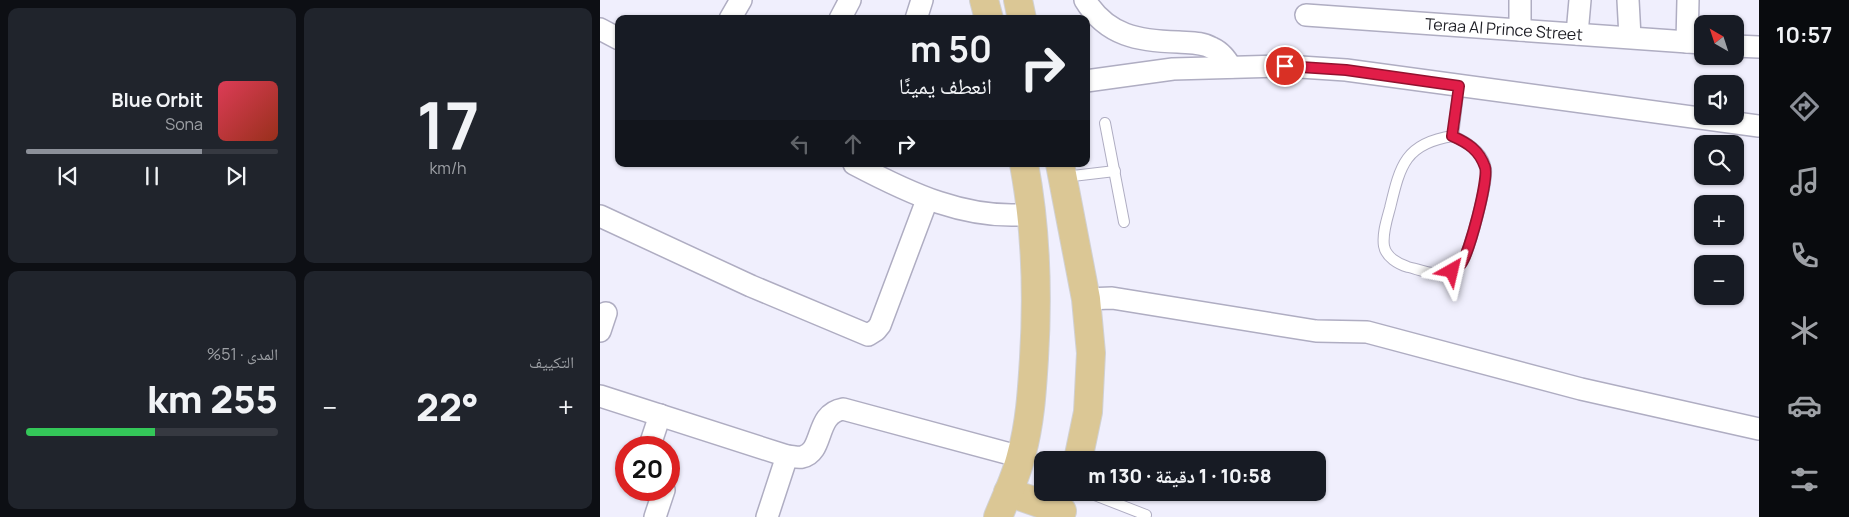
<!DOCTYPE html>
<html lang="ar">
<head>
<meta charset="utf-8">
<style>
  body { margin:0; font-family:Manrope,"Noto Naskh Arabic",sans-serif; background:#20242c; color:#f1f3f6; direction:rtl; height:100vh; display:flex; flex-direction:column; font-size:19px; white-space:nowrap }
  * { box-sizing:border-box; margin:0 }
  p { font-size:16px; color:#9ea1a6 }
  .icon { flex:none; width:28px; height:28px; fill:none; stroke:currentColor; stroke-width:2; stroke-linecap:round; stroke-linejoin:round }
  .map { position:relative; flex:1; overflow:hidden; direction:ltr }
  .sheet { display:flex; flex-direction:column; gap:8px; padding:8px; background:#0d0f14; width:600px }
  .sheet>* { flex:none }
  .banner { position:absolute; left:15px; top:15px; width:475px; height:152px; border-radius:10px; box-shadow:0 1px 4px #0004; direction:rtl; background:#171b24; color:#f1f3f6; overflow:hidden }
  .needle { width:32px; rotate:321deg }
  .controls { position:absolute; left:1094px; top:15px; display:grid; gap:10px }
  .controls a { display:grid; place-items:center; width:50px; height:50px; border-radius:10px; background:#171b24; box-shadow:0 1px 4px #0004; font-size:25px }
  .speed { position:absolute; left:15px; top:436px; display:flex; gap:10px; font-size:25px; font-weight:700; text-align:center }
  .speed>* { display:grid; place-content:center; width:65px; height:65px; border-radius:50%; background:#171b24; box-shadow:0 1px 4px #0004; line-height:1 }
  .speed .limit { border:8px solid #d22; background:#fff; color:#111 }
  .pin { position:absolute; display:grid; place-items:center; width:42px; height:42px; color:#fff; margin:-21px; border:2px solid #fff; border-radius:50%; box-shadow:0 1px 5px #0007 }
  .me { position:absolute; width:55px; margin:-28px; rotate:37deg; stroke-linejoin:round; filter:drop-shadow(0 0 4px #0008) }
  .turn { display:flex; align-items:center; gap:18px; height:105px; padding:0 15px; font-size:22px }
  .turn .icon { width:65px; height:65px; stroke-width:2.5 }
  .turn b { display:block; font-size:35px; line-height:42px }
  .lanes { display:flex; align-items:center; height:48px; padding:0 15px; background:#0003; justify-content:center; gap:25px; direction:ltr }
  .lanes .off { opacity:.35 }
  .big { font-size:38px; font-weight:800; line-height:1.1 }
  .sheet .tile { flex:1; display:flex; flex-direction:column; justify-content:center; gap:8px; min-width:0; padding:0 18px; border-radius:10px; background:#20242c }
  .sheet .dial { align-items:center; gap:0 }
  .dial b { font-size:65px; line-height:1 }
  .song { display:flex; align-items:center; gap:15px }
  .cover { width:60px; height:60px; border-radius:8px; background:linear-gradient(135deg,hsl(350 70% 55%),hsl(10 70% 35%)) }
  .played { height:5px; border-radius:2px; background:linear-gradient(90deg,#8c9099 70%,#363941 70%) }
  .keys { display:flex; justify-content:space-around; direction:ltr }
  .heat { display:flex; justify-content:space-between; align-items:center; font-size:28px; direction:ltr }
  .charge { height:8px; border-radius:4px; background:linear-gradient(90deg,#34c759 51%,#363941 0) }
  .sheet .tiles { flex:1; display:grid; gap:8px; grid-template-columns:repeat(2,1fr) }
  .trip { position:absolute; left:434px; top:451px; width:292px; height:50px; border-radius:10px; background:#171b24; box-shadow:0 1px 4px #0004; font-weight:800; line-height:50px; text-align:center; direction:rtl }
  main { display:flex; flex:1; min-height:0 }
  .tabs { display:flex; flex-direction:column; width:90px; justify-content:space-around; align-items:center; background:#090b0e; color:#9ea1a6 }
  .tabs .icon { width:35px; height:35px }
  .tabs .selected { color:#8c9099 }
  .tabs b { font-size:22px; color:#f1f3f6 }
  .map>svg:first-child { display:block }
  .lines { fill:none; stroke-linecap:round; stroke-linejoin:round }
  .lane-casing { stroke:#afadc2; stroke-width:12 }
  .street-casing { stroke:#afadc2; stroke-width:24 }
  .primary-casing { stroke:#d1d1d3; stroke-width:30 }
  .lane { stroke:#fff; stroke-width:10 }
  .street { stroke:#fff; stroke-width:21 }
  .primary { stroke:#dbc795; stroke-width:28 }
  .route-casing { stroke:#92132f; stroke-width:12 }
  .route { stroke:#e11d48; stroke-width:9 }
  .labels { text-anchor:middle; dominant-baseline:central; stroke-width:4.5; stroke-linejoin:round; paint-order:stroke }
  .street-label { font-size:16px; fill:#1a1a21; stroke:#fff }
</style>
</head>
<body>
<main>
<nav class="tabs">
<b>10:57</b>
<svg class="icon selected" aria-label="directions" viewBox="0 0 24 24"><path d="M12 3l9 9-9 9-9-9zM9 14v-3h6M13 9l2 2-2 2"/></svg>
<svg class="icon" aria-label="music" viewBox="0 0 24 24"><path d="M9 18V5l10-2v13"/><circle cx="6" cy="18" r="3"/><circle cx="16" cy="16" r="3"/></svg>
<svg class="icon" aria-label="phone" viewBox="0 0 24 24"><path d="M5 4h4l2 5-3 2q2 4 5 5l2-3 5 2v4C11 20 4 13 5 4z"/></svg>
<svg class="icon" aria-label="climate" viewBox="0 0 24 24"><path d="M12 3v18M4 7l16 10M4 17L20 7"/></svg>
<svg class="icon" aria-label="car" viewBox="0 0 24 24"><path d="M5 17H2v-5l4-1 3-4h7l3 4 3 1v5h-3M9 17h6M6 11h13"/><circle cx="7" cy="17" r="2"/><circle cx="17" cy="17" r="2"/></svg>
<svg class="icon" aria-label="filters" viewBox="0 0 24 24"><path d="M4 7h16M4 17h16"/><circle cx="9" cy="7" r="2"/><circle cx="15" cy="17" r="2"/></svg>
</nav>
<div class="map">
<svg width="1159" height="517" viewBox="0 0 1159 517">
  <rect width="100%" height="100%" fill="#f0effd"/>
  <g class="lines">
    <defs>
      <g id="lane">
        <path d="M505,123l19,99"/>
        <path d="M853,136c14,6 30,16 33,33 2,13 -17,85 -25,95 -2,2 -6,6 -9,7 -13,7 -31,-1 -44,-4 -10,-3 -22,-10 -24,-21 -2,-12 3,-27 6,-38 10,-42 15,-65 63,-72z"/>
        <path d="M853,136l6,-50"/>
        <path d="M464,177l51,-6"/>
        <path d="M487,492l59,23"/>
      </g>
      <g id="street">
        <path d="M485,0c22,36 54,41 93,42 12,1 24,0 34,6 9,4 14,11 19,19"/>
        <path d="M920,0v30"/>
        <path d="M1028,0l2,37"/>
        <path d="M706,15l396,28"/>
        <path d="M130,19l11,-19"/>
        <path d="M240,19l10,-19"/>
        <path d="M316,19l6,-19"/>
        <path d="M0,29l19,10"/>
        <path d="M977,34l3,-34"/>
        <path d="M1087,42l1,-42"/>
        <path d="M1135,46l24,1"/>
        <path d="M486,81l87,-12 112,-3 61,4 413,56"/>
        <path d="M254,164c55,29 113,57 177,50"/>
        <path d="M0,216l151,70 117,49 8,-5 4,-5 47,-125"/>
        <path d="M486,299l26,-1 204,33 51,1 214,57 178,40"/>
        <path d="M0,331l6,-18"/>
        <path d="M0,396l187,60c4,0 11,2 15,1 23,-5 12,-43 41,-48l178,48"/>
        <path d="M49,448l11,-33"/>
        <path d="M55,517l9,-27"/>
        <path d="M167,517l20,-61"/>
      </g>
      <g id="primary">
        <path d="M384,0l5,19"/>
        <path d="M418,0l4,19"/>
        <path d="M460,164l26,135 5,54 -3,59 -10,48"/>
        <path d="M408,492l54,19"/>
        <path d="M398,517c8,-20 18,-40 23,-61 9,-32 11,-65 13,-98 4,-65 2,-130 -10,-194"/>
      </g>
    </defs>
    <use href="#lane" class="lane-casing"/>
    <use href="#street" class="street-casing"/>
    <use href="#primary" class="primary-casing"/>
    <use href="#lane" class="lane"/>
    <use href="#street" class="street"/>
    <use href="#primary" class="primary"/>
  </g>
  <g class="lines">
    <defs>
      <path id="route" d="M685,66l61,4 113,16 -7,50c16,7 27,14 33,31 4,12 -16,87 -24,97 -2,3 -6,5 -9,7"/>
    </defs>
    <use href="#route" class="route-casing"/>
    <use href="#route" class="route"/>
  </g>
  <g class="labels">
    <g class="street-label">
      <text transform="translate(904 29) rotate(4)">Teraa Al Prince Street</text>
    </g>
  </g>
</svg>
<div class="controls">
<a><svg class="needle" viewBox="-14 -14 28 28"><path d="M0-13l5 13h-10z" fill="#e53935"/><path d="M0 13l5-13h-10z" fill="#9ea1a6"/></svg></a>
<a><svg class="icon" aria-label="sound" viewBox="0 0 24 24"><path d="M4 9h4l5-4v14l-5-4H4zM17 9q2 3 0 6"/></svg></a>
<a><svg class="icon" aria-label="search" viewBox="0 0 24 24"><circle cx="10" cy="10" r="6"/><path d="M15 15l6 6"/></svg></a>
<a>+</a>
<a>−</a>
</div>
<div class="speed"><div class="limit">20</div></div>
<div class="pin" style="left:685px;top:66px;background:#d93025"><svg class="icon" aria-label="arrive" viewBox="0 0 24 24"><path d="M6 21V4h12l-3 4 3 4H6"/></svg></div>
<svg class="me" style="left:852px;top:271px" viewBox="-20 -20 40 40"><path d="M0-17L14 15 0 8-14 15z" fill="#e11d48" stroke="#fff" stroke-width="4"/></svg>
<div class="trip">10:58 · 1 دقيقة · 130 m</div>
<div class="banner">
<div class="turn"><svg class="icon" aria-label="right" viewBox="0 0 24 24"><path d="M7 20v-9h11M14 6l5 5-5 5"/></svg><div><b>50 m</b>انعطف يمينًا</div></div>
<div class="lanes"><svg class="icon off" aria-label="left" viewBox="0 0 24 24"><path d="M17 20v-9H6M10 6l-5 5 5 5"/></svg><svg class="icon off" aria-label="ahead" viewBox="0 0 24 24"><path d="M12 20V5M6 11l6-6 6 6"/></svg><svg class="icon" aria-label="right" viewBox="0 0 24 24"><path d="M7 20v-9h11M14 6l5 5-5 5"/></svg></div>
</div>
</div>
<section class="sheet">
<div class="tiles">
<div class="tile dial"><b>17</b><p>km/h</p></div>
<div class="tile">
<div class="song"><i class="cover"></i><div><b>Blue Orbit</b><p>Sona</p></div></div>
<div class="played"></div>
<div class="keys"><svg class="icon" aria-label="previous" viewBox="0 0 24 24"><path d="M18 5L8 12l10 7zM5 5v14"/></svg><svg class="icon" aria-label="pause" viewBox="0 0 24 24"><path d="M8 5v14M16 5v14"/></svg><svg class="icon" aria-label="next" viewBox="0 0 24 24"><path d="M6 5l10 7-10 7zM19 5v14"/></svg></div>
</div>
<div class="tile"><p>التكييف</p>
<div class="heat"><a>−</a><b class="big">22°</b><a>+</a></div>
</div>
<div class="tile"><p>المدى · 51%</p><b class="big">255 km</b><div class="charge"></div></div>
</div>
</section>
</main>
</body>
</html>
